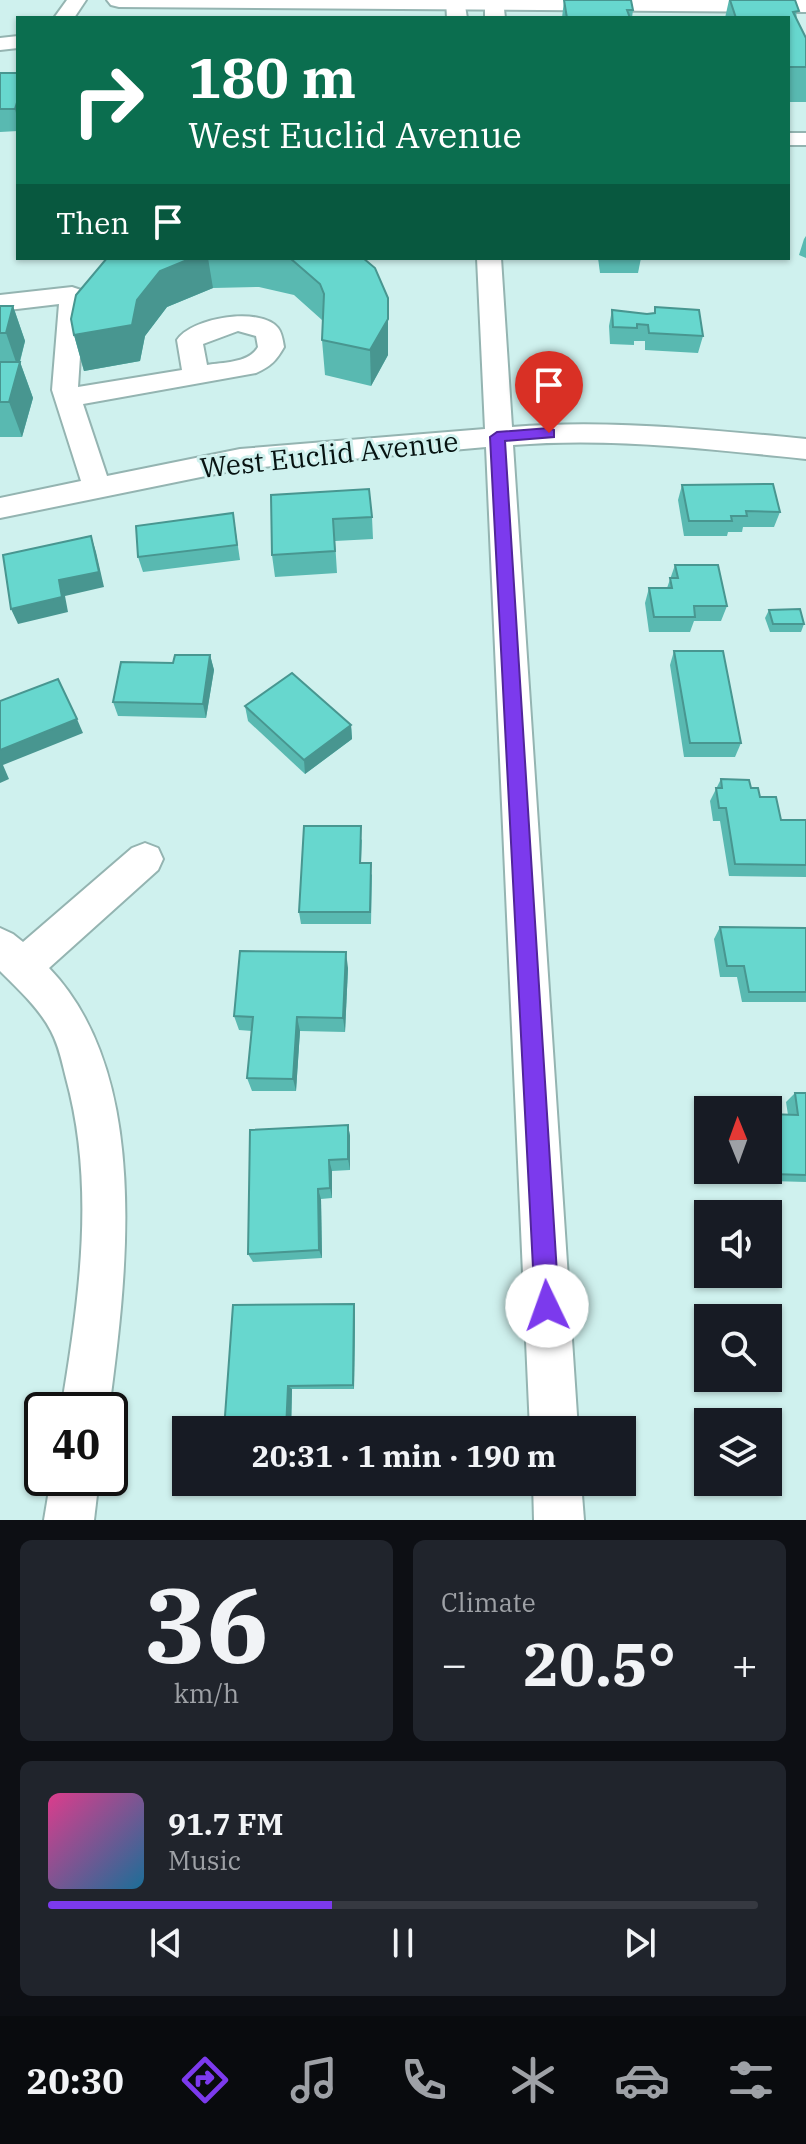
<!DOCTYPE html>
<html lang="en">
<head>
<meta charset="utf-8">
<style>
  body { margin:0; font-family:"IBM Plex Serif",serif; background:#20242c; color:#f1f3f6; height:100vh; display:flex; flex-direction:column; font-size:30px; white-space:nowrap }
  * { box-sizing:border-box; margin:0 }
  p { font-size:26px; color:#9ea1a6 }
  .icon { flex:none; width:44px; height:44px; fill:none; stroke:currentColor; stroke-width:2; stroke-linecap:round; stroke-linejoin:round }
  .map { position:relative; height:1520px; overflow:hidden }
  .drawer { display:flex; flex-direction:column; gap:20px; padding:20px; background:#0d0f14; flex:1 }
  .drawer>* { flex:none }
  .hud { position:absolute; left:16px; top:16px; width:774px; height:244px; border-radius:0px; box-shadow:0 2px 6px #0004; background:#0b6e4f; color:#fff; overflow:hidden }
  .needle { width:52px; rotate:359deg }
  .controls { position:absolute; left:694px; top:1096px; display:grid; gap:16px }
  .controls a { display:grid; place-items:center; width:88px; height:88px; border-radius:0px; background:#171b24; box-shadow:0 2px 6px #0004; font-size:40px }
  .speed { position:absolute; left:24px; top:1392px; display:flex; gap:16px; font-size:40px; font-weight:700; text-align:center }
  .speed>* { display:grid; place-content:center; width:104px; height:104px; border-radius:50%; background:#171b24; box-shadow:0 2px 6px #0004; line-height:1 }
  .speed .limit { border:4px solid #111; border-radius:12px; background:#fff; color:#111 }
  .pin { position:absolute; display:grid; place-items:center; width:68px; height:68px; color:#fff; margin:-82px -34px; border-radius:50% 50% 50% 0; rotate:-45deg; box-shadow:0 0 8px #0007 }
  .pin .icon { rotate:45deg }
  .me { position:absolute; width:88px; margin:-44px; rotate:357deg; stroke-linejoin:round; filter:drop-shadow(0 0 6px #0008) }
  .turn { display:flex; align-items:center; gap:28px; height:168px; padding:0 40px; font-size:36px }
  .turn .icon { width:104px; height:104px; stroke-width:2.5 }
  .turn b { display:block; font-size:56px; line-height:68px }
  .then { display:flex; align-items:center; height:76px; padding:0 40px; background:#0003; gap:16px; font-size:30px }
  .big { font-size:60px; font-weight:800; line-height:1.1 }
  .drawer .tile { flex:1; display:flex; flex-direction:column; justify-content:center; gap:12px; min-width:0; padding:0 28px; border-radius:12px; background:#20242c }
  .drawer .dial { align-items:center; gap:0 }
  .dial b { font-size:104px; line-height:1 }
  .song { display:flex; align-items:center; gap:24px }
  .cover { width:96px; height:96px; border-radius:12px; background:linear-gradient(135deg,hsl(330 70% 55%),hsl(200 70% 35%)) }
  .played { height:8px; border-radius:4px; background:linear-gradient(90deg,#7c3aed 40%,#363941 40%) }
  .keys { display:flex; justify-content:space-around; direction:ltr }
  .heat { display:flex; justify-content:space-between; align-items:center; font-size:44px; direction:ltr }
  .drawer .tiles { flex:1; display:grid; gap:20px; grid-template-columns:1fr 1fr }
  .tile:last-child { grid-column:span 2 }
  .trip { position:absolute; left:172px; top:1416px; width:464px; height:80px; border-radius:0px; background:#171b24; box-shadow:0 2px 6px #0004; font-weight:800; line-height:80px; text-align:center }
  .menu { display:flex; height:128px; justify-content:space-around; align-items:center; background:#090b0e; color:#9ea1a6 }
  .menu .icon { width:56px; height:56px }
  .menu .on { color:#7c3aed }
  .menu b { font-size:36px; color:#f1f3f6 }
  .map>svg:first-child { display:block }
  .lines { fill:none; stroke-linecap:round; stroke-linejoin:round }
  .minor-casing { stroke:#94b4b1; stroke-width:4 }
  .major-casing { stroke:#94b4b1; stroke-width:4 }
  .minor { fill:#fff; fill-rule:evenodd }
  .major { fill:#fff; fill-rule:evenodd }
  .wall { fill:#59b9b1 }
  .shaded-wall { fill:#489690 }
  .building { fill:#67d7ce; stroke:#489690; stroke-width:2 }
  .route { fill:#7c3aed; stroke:#51269a; stroke-width:2 }
  .labels { text-anchor:middle; dominant-baseline:central; stroke-width:6; stroke-linejoin:round; paint-order:stroke }
  .street-label { font-size:28px; fill:#061211; stroke:#cff1ee }
</style>
</head>
<body>
<div class="map">
<svg width="806" height="1520" viewBox="0 0 806 1520">
  <rect width="100%" height="100%" fill="#cff1ee"/>
  <g class="lines">
    <defs>
      <g id="minor">
        <path d="M67,0h19l-12,18h-20z"/>
        <path d="M446,0h18l3,18h-20z"/>
        <path d="M485,0h18l2,18h-20z"/>
        <path d="M18,36v12l-18,2v-12z"/>
        <rect x="788" y="133" width="18" height="12"/>
        <path d="M477,258h24l11,169c98,-8 197,3 294,12v20c-97,-10 -195,-22 -293,-14l65,985h-48l-44,-983 -246,22 -240,49v-20l81,-17 -29,-91 7,-86 -59,7v-16l72,-8 9,3 3,5 -6,92 104,-17 -5,-30c14,-22 83,-34 101,-12 4,5 5,13 6,19 -8,14 -13,19 -28,26l-173,31 24,72 133,-27 245,-20zM238,331l18,5 2,11c-9,16 -34,15 -51,18l-4,-21z"/>
        <path d="M145,843l13,5 5,11 -5,11 -109,98c103,107 78,307 60,442h-48c18,-110 35,-223 5,-332 -4,-16 -7,-32 -15,-47 -12,-23 -33,-42 -51,-60v-43l13,6 10,8 109,-94z"/>
        <path d="M51,1478h48l-5,42h-50z"/>
        <path d="M533,1482h48l3,38h-50z"/>
      </g>
      <path id="major" d="M107,0h699v12l-687,-5 -8,-2z"/>
    </defs>
    <use href="#minor" class="minor-casing"/>
    <use href="#major" class="major-casing"/>
    <use href="#minor" class="minor"/>
    <use href="#major" class="major"/>
  </g>
  <g class="wall">
    <path d="M564,0l69,10 -1,8h-70z"/>
    <path d="M729,0h66l2,20 9,18v64h-18v-84h-63z"/>
    <path d="M0,73h18v58l-18,1z"/>
    <path d="M806,236v22l-7,-3 5,-16z"/>
    <path d="M107,258h256l25,97 -17,31 -46,-11 -3,-35v-20l-28,-25 -35,-8 -46,1 -46,19 -22,29 -5,25 -56,10 -10,-36z"/>
    <path d="M598,258h43l-3,15h-38z"/>
    <path d="M0,306h13l12,35 -5,21 13,36 -11,39h-22z"/>
    <path d="M655,307l48,29 -5,17 -53,-3v-9h-11v4l-24,-1 -1,-18 3,-16 35,4 7,-1z"/>
    <path d="M682,485l98,27 -6,15h-31l-1,5h-14l-1,4h-43l-6,-36z"/>
    <path d="M271,495l101,22 1,22 -38,2 2,32 -62,4 -3,-22z"/>
    <path d="M233,513l7,47 -97,12 -5,-15z"/>
    <path d="M675,565l52,41 -6,15h-27l-4,11h-41l-4,-29 4,-15h18z"/>
    <path d="M769,610l35,14 -3,8h-31l-5,-14z"/>
    <path d="M674,651l67,92 -6,14h-51l-14,-92z"/>
    <path d="M210,655l4,15 -8,48 -88,-2 -5,-14 60,-39z"/>
    <path d="M245,706l106,19 1,14 -47,35 -57,-53z"/>
    <path d="M721,779l30,9 30,32h25v57l-77,-1 -9,-55h-7l-3,-20z"/>
    <path d="M362,839l-1,24 11,12 -1,49h-70l-2,-12z"/>
    <path d="M720,927l86,1v74h-64l-5,-25h-17l-6,-38z"/>
    <path d="M348,968l-3,64 -45,-1 -4,60h-44l-5,-13 5,-47 -13,-1 -5,-14z"/>
    <path d="M795,1093h11v89l-76,-2 -1,-10h39l20,-55 -2,-13z"/>
    <path d="M348,1125l2,11v34l-18,1v27l-11,1 1,59 -69,4 -5,-8z"/>
    <path d="M354,1304l1,6 -1,79h-62l-1,41 -58,-125z"/>
  </g>
  <g class="shaded-wall">
    <path d="M18,99v21l-3,-11z"/>
    <path d="M192,258h16l5,30 -46,19 -22,29 -5,25 -56,10 -10,-36 86,-64z"/>
    <path d="M13,306l12,35 -7,27 -12,-35z"/>
    <path d="M388,319v36l-17,31 -1,-36z"/>
    <path d="M20,362l13,36 -11,39 -13,-35z"/>
    <path d="M91,536l5,16 8,35 -39,9 3,16 -50,12 -7,-15 48,-29z"/>
    <path d="M210,655l4,15 -8,48 -3,-14z"/>
    <path d="M77,719l6,14 -80,32 6,14 -9,4v-33z"/>
    <path d="M351,725l1,14 -47,35 -1,-14z"/>
    <path d="M346,952l2,16 -3,64 -2,-14z"/>
    <path d="M297,1017l3,14 -4,60 -3,-12z"/>
    <path d="M348,1125l2,11v34l-2,-11z"/>
    <path d="M329,1160l3,11v27l-2,-10z"/>
    <path d="M318,1189l3,10 1,59 -3,-8z"/>
    <path d="M354,1304l1,6 -1,79 -1,-4z"/>
    <path d="M288,1386l4,3 -1,41h-5z"/>
  </g>
  <g class="building">
    <path d="M564,0h67l2,10h-6l3,8h-63z"/>
    <path d="M730,0h65l4,11 -6,1 13,26v29h-18v-49h-52z"/>
    <path d="M0,73h18v26l-3,10h-15z"/>
    <path d="M107,258h85l-32,13 -23,29 -5,25 -58,10 -3,-16 5,-24z"/>
    <path d="M287,258h76l12,10 13,30v21l-18,31 -48,-10 2,-46 -4,-10 -29,-25z"/>
    <path d="M0,306h13l-7,27h-6z"/>
    <path d="M655,307l44,3 4,26 -54,-3 -1,-8 -11,-1v4l-24,-1 -1,-17 35,4 8,-1z"/>
    <path d="M0,362h20l-11,40h-9z"/>
    <path d="M773,484l7,28 -34,-1 1,5h-16l1,5h-43l-7,-36z"/>
    <path d="M369,489l3,28 -39,2 2,32 -63,4 -1,-60z"/>
    <path d="M233,513l4,32 -99,12 -2,-31z"/>
    <path d="M91,536l8,36 -40,8 3,17 -51,12 -8,-54z"/>
    <path d="M675,565h43l9,41h-33l1,11h-41l-5,-29h23l-2,-10h8z"/>
    <path d="M800,609l4,15h-31l-4,-14z"/>
    <path d="M674,651h49l18,92h-51z"/>
    <path d="M175,655h35l-7,49 -90,-2 8,-40 52,1z"/>
    <path d="M292,673l59,52 -47,35 -59,-54z"/>
    <path d="M58,679l19,40 -77,31v-49z"/>
    <path d="M721,779l28,1 2,8h7l2,9h16l5,23h25v45l-71,-1 -9,-56h-7l-3,-20h6z"/>
    <path d="M304,826h57l-1,37h11l-1,49h-71z"/>
    <path d="M720,927l86,1v64h-57l-5,-26h-17z"/>
    <path d="M240,951l106,1 -3,66 -46,-1 -4,62 -46,-1 6,-61 -19,-1z"/>
    <path d="M795,1093h11v82l-68,-2v-3h30v-56l30,1z"/>
    <path d="M729,1109l29,1h-29z"/>
    <path d="M348,1125v34l-19,1 1,28 -12,1 1,61 -71,4 2,-124z"/>
    <path d="M354,1304l-1,81 -65,1 -2,44h-62l9,-125z"/>
  </g>
  <path class="route" d="M549,428l5,2v7l-49,4 54,865 -3,8 -9,4 -9,-4 -3,-8 -45,-869 7,-5z"/>
  <g class="labels">
    <g class="street-label">
      <text transform="translate(329 454) rotate(-6)">West Euclid Avenue</text>
    </g>
  </g>
</svg>
<div class="controls">
<a><svg class="needle" viewBox="-14 -14 28 28"><path d="M0-13l5 13h-10z" fill="#e53935"/><path d="M0 13l5-13h-10z" fill="#9ea1a6"/></svg></a>
<a><svg class="icon" aria-label="sound" viewBox="0 0 24 24"><path d="M4 9h4l5-4v14l-5-4H4zM17 9q2 3 0 6"/></svg></a>
<a><svg class="icon" aria-label="search" viewBox="0 0 24 24"><circle cx="10" cy="10" r="6"/><path d="M15 15l6 6"/></svg></a>
<a><svg class="icon" aria-label="layers" viewBox="0 0 24 24"><path d="M12 4l9 5-9 5-9-5zM3 14l9 5 9-5"/></svg></a>
</div>
<div class="speed"><div class="limit">40</div></div>
<div class="pin" style="left:549px;top:433px;background:#d93025"><svg class="icon" aria-label="arrive" viewBox="0 0 24 24"><path d="M6 21V4h12l-3 4 3 4H6"/></svg></div>
<svg class="me" style="left:547px;top:1306px" viewBox="-20 -20 40 40"><circle r="19" fill="#fff"/><path d="M0-13L10 11 0 6-10 11z" fill="#7c3aed"/></svg>
<div class="trip">20:31 · 1 min · 190 m</div>
<div class="hud">
<div class="turn"><svg class="icon" aria-label="right" viewBox="0 0 24 24"><path d="M7 20v-9h11M14 6l5 5-5 5"/></svg><div><b>180 m</b>West Euclid Avenue</div></div>
<div class="then">Then<svg class="icon" aria-label="arrive" viewBox="0 0 24 24"><path d="M6 21V4h12l-3 4 3 4H6"/></svg></div>
</div>
</div>
<section class="drawer">
<div class="tiles">
<div class="tile dial"><b>36</b><p>km/h</p></div>
<div class="tile"><p>Climate</p>
<div class="heat"><a>−</a><b class="big">20.5°</b><a>+</a></div>
</div>
<div class="tile">
<div class="song"><i class="cover"></i><div><b>91.7 FM</b><p>Music</p></div></div>
<div class="played"></div>
<div class="keys"><svg class="icon" aria-label="previous" viewBox="0 0 24 24"><path d="M18 5L8 12l10 7zM5 5v14"/></svg><svg class="icon" aria-label="pause" viewBox="0 0 24 24"><path d="M8 5v14M16 5v14"/></svg><svg class="icon" aria-label="next" viewBox="0 0 24 24"><path d="M6 5l10 7-10 7zM19 5v14"/></svg></div>
</div>
</div>
</section>
<nav class="menu">
<b>20:30</b>
<svg class="icon on" aria-label="directions" viewBox="0 0 24 24"><path d="M12 3l9 9-9 9-9-9zM9 14v-3h6M13 9l2 2-2 2"/></svg>
<svg class="icon" aria-label="music" viewBox="0 0 24 24"><path d="M9 18V5l10-2v13"/><circle cx="6" cy="18" r="3"/><circle cx="16" cy="16" r="3"/></svg>
<svg class="icon" aria-label="phone" viewBox="0 0 24 24"><path d="M5 4h4l2 5-3 2q2 4 5 5l2-3 5 2v4C11 20 4 13 5 4z"/></svg>
<svg class="icon" aria-label="climate" viewBox="0 0 24 24"><path d="M12 3v18M4 7l16 10M4 17L20 7"/></svg>
<svg class="icon" aria-label="car" viewBox="0 0 24 24"><path d="M5 17H2v-5l4-1 3-4h7l3 4 3 1v5h-3M9 17h6M6 11h13"/><circle cx="7" cy="17" r="2"/><circle cx="17" cy="17" r="2"/></svg>
<svg class="icon" aria-label="filters" viewBox="0 0 24 24"><path d="M4 7h16M4 17h16"/><circle cx="9" cy="7" r="2"/><circle cx="15" cy="17" r="2"/></svg>
</nav>
</body>
</html>
